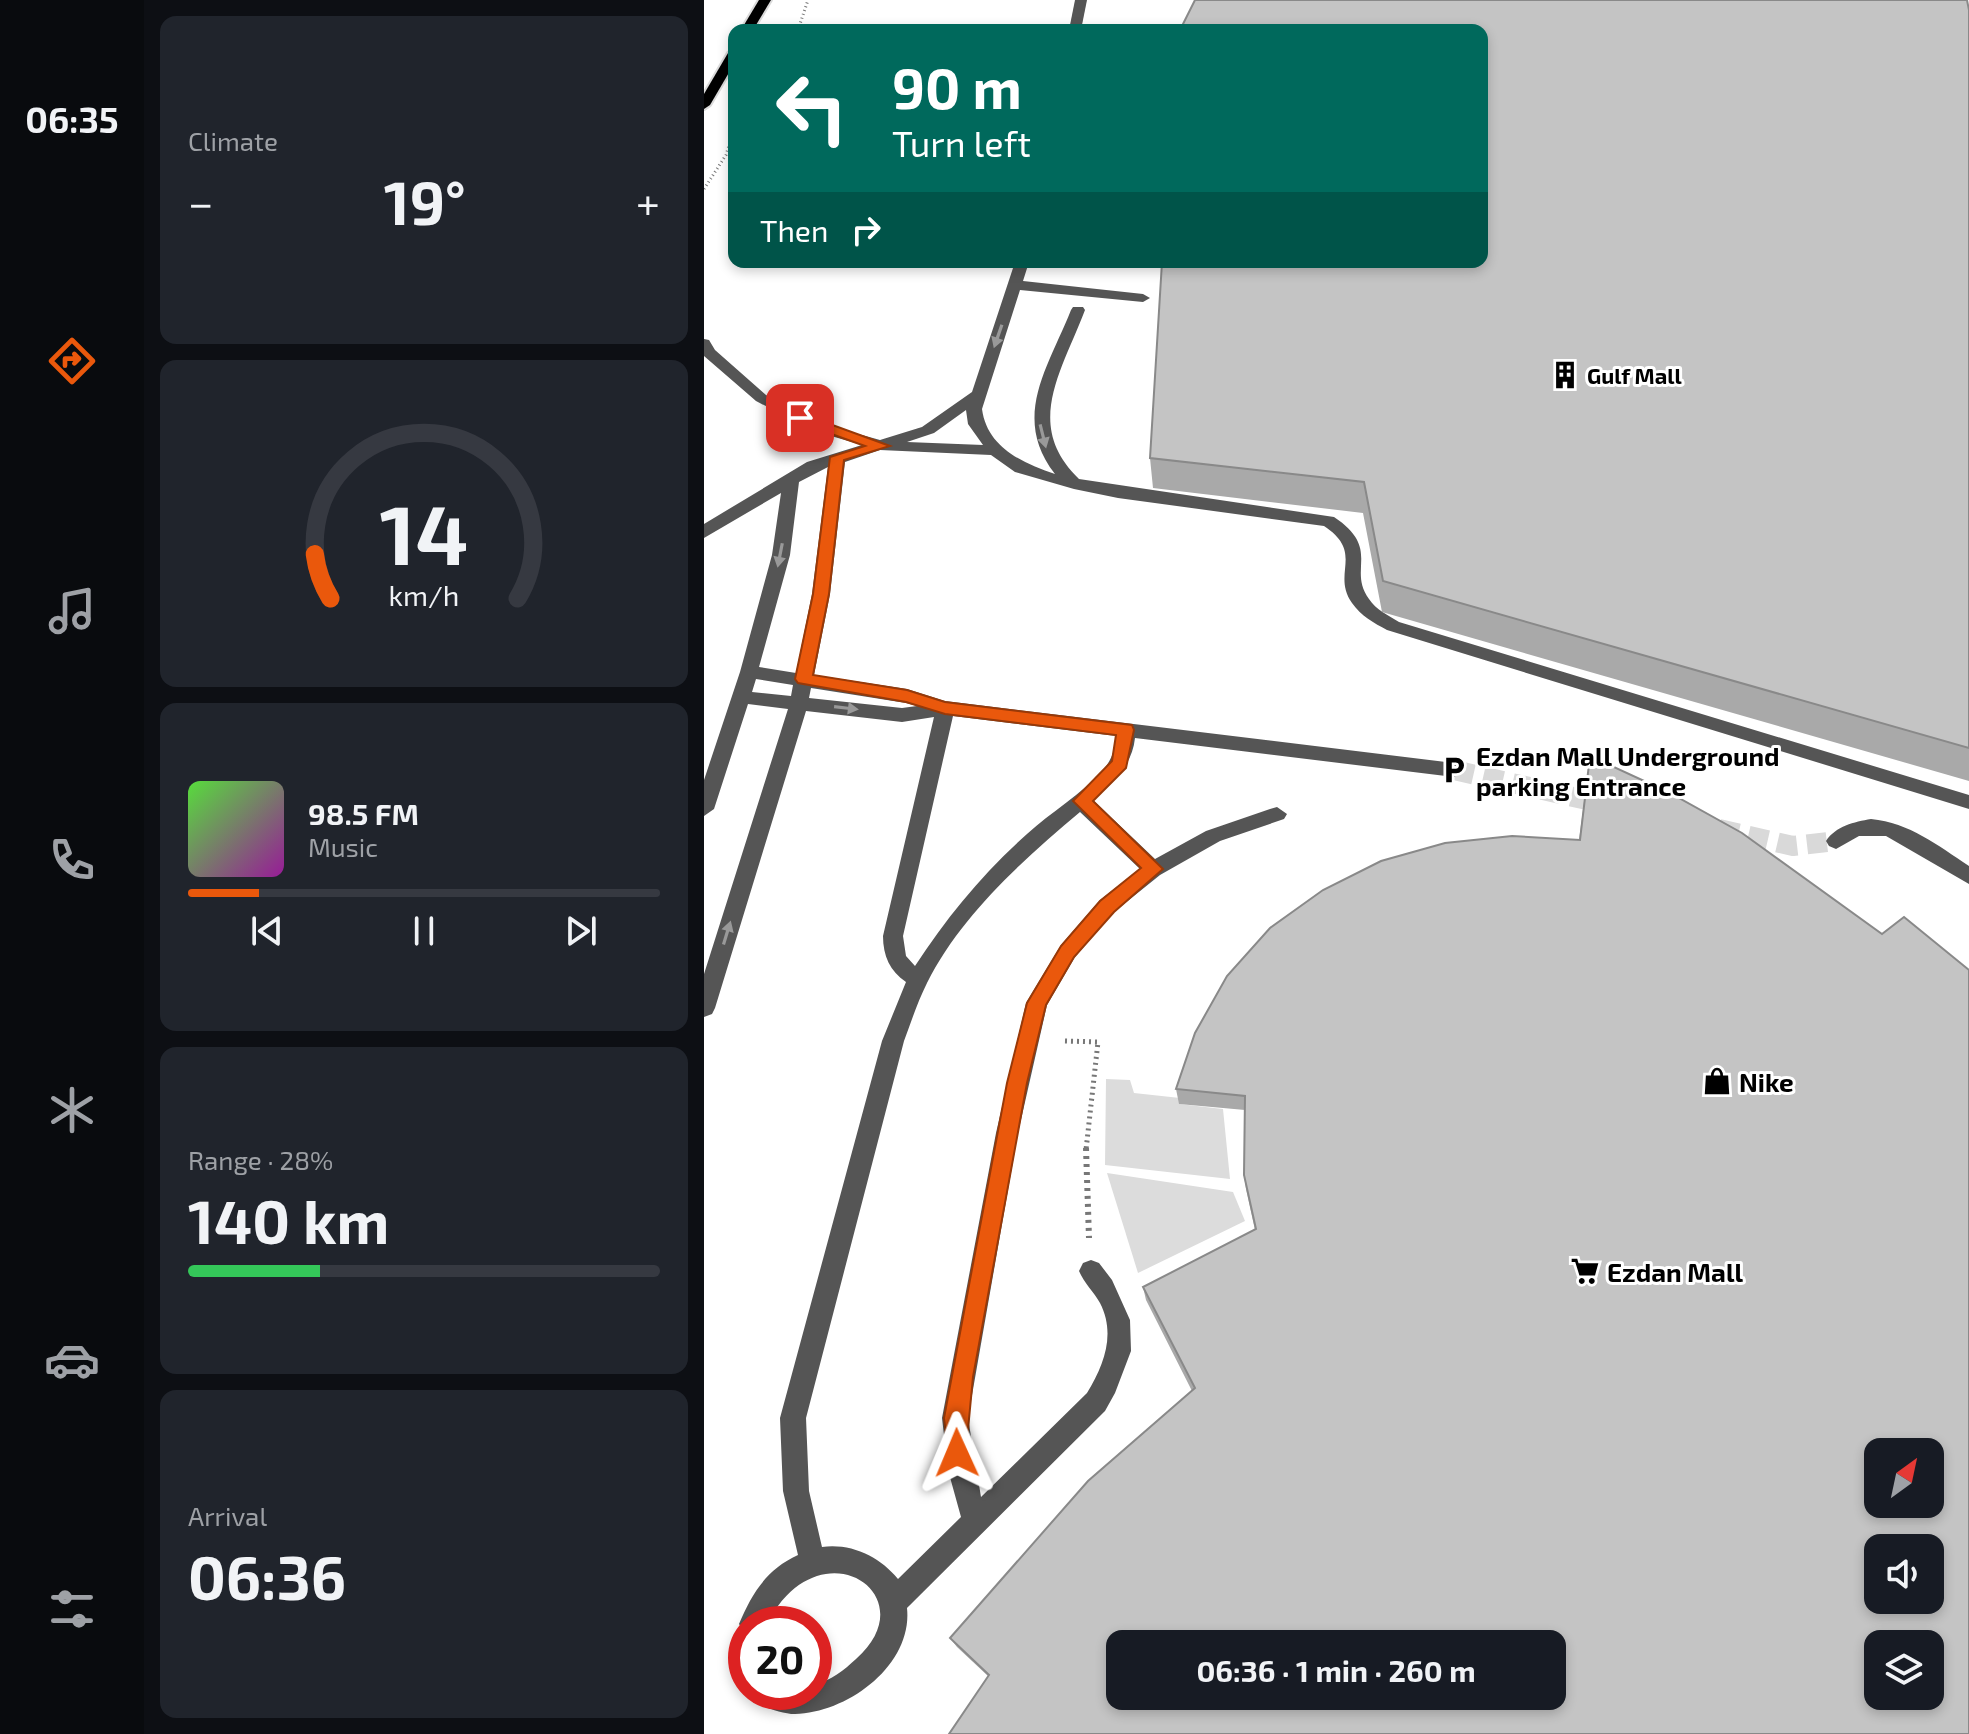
<!DOCTYPE html>
<html lang="en">
<head>
<meta charset="utf-8">
<style>
  body { margin:0; font-family:"Exo 2",sans-serif; background:#20242c; color:#f1f3f6; height:100vh; display:flex; flex-direction:column; font-size:30px; white-space:nowrap }
  * { box-sizing:border-box; margin:0 }
  p { font-size:26px; color:#9ea1a6 }
  .icon { flex:none; width:44px; height:44px; fill:none; stroke:currentColor; stroke-width:2; stroke-linecap:round; stroke-linejoin:round }
  .map { position:relative; flex:1; overflow:hidden }
  .side { display:flex; flex-direction:column; gap:16px; padding:16px; background:#0d0f14; width:560px }
  .side>* { flex:none }
  .top-card { position:absolute; left:24px; top:24px; width:760px; height:244px; border-radius:16px; box-shadow:0 4px 12px #0003; background:#00695c; color:#fff; overflow:hidden }
  .needle { width:52px; rotate:33deg }
  .fabs { position:absolute; left:1160px; top:1438px; display:grid; gap:16px }
  .fabs a { display:grid; place-items:center; width:80px; height:80px; border-radius:16px; background:#171b24; box-shadow:0 4px 12px #0003; font-size:40px }
  .speed { position:absolute; left:24px; top:1606px; display:flex; gap:16px; font-size:40px; font-weight:700; text-align:center }
  .speed>* { display:grid; place-content:center; width:104px; height:104px; border-radius:50%; background:#171b24; box-shadow:0 4px 12px #0003; line-height:1 }
  .speed .limit { border:12px solid #d22; background:#fff; color:#111 }
  .pin { position:absolute; display:grid; place-items:center; width:68px; height:68px; color:#fff; margin:-34px; border-radius:16px; box-shadow:0 4px 12px #0006 }
  .me { position:absolute; width:88px; margin:-44px; rotate:359deg; stroke-linejoin:round; filter:drop-shadow(0 0 6px #0008) }
  .turn { display:flex; align-items:center; gap:28px; height:168px; padding:0 32px; font-size:36px }
  .turn .icon { width:104px; height:104px; stroke-width:2.5 }
  .turn b { display:block; font-size:56px; line-height:68px }
  .then { display:flex; align-items:center; height:76px; padding:0 32px; background:#0003; gap:16px; font-size:30px }
  .big { font-size:60px; font-weight:700; line-height:1.1 }
  .side .tile { flex:1; display:flex; flex-direction:column; justify-content:center; gap:12px; min-width:0; padding:0 28px; border-radius:16px; background:#20242c }
  .side .dial { align-items:center; gap:0 }
  .dial svg { height:208px; overflow:visible; fill:none; stroke:#363941; stroke-width:7; stroke-linecap:round; text-anchor:middle }
  .dial text { fill:#f1f3f6; stroke:none }
  .song { display:flex; align-items:center; gap:24px }
  .cover { width:96px; height:96px; border-radius:12px; background:linear-gradient(135deg,hsl(110 70% 55%),hsl(300 70% 35%)) }
  .played { height:8px; border-radius:4px; background:linear-gradient(90deg,#ea580c 15%,#363941 15%) }
  .keys { display:flex; justify-content:space-around; direction:ltr }
  .heat { display:flex; justify-content:space-between; align-items:center; font-size:44px; direction:ltr }
  .charge { height:12px; border-radius:6px; background:linear-gradient(90deg,#34c759 28%,#363941 0) }
  .trip { position:absolute; left:402px; top:1630px; width:460px; height:80px; border-radius:16px; background:#171b24; box-shadow:0 4px 12px #0003; font-weight:700; line-height:80px; text-align:center }
  main { display:flex; flex:1; min-height:0 }
  .tab-bar { display:flex; flex-direction:column; width:144px; justify-content:space-around; align-items:center; background:#090b0e; color:#9ea1a6 }
  .tab-bar .icon { width:56px; height:56px }
  .tab-bar .selected { color:#ea580c }
  .tab-bar b { font-size:36px; color:#f1f3f6 }
  .map>svg:first-child { display:block }
  .green { fill:#dcdcdc }
  .lines { fill:none; stroke-linecap:round; stroke-linejoin:round }
  .minor-tunnel { stroke:#d9d9d9; stroke-width:20; stroke-dasharray:20 10; stroke-linecap:butt }
  .major-casing { stroke:#dbdbdb; stroke-width:4 }
  .path-far2 { stroke:#777; stroke-width:3; stroke-dasharray:1 3; stroke-linecap:butt }
  .path-far1 { stroke:#777; stroke-width:5; stroke-dasharray:2 4; stroke-linecap:butt }
  .path { stroke:#777; stroke-width:6; stroke-dasharray:3 5; stroke-linecap:butt }
  .minor { fill:#555; fill-rule:evenodd }
  .major { fill:#000; fill-rule:evenodd }
  .wall { fill:#a9a9a9 }
  .building { fill:#c4c4c4; stroke:#898989; stroke-width:2; fill-rule:evenodd }
  .oneway { fill:#999 }
  .route { fill:#ea580c; stroke:#983908; stroke-width:2 }
  .labels { text-anchor:middle; dominant-baseline:central; stroke-width:6; stroke-linejoin:round; paint-order:stroke }
  .far-poi-label { font-size:22px; font-weight:bold; fill:#000; stroke:#fff; text-anchor:start }
  .poi-label { font-size:26px; font-weight:bold; fill:#000; stroke:#fff; text-anchor:start }
</style>
</head>
<body>
<main>
<nav class="tab-bar">
<b>06:35</b>
<svg class="icon selected" aria-label="directions" viewBox="0 0 24 24"><path d="M12 3l9 9-9 9-9-9zM9 14v-3h6M13 9l2 2-2 2"/></svg>
<svg class="icon" aria-label="music" viewBox="0 0 24 24"><path d="M9 18V5l10-2v13"/><circle cx="6" cy="18" r="3"/><circle cx="16" cy="16" r="3"/></svg>
<svg class="icon" aria-label="phone" viewBox="0 0 24 24"><path d="M5 4h4l2 5-3 2q2 4 5 5l2-3 5 2v4C11 20 4 13 5 4z"/></svg>
<svg class="icon" aria-label="climate" viewBox="0 0 24 24"><path d="M12 3v18M4 7l16 10M4 17L20 7"/></svg>
<svg class="icon" aria-label="car" viewBox="0 0 24 24"><path d="M5 17H2v-5l4-1 3-4h7l3 4 3 1v5h-3M9 17h6M6 11h13"/><circle cx="7" cy="17" r="2"/><circle cx="17" cy="17" r="2"/></svg>
<svg class="icon" aria-label="filters" viewBox="0 0 24 24"><path d="M4 7h16M4 17h16"/><circle cx="9" cy="7" r="2"/><circle cx="15" cy="17" r="2"/></svg>
</nav>
<section class="side">
<div class="tile"><p>Climate</p>
<div class="heat"><a>−</a><b class="big">19°</b><a>+</a></div>
</div>
<div class="tile dial"><svg viewBox="0 0 100 80">
<path d="M14 69A42 42 0 1 1 86 69"/>
<path d="M14 69A42 42 0 0 1 8 52" stroke="#ea580c"/>
<text x="50" y="56" font-size="32" font-weight="700">14</text>
<text x="50" y="72" font-size="11">km/h</text>
</svg></div>
<div class="tile">
<div class="song"><i class="cover"></i><div><b>98.5 FM</b><p>Music</p></div></div>
<div class="played"></div>
<div class="keys"><svg class="icon" aria-label="previous" viewBox="0 0 24 24"><path d="M18 5L8 12l10 7zM5 5v14"/></svg><svg class="icon" aria-label="pause" viewBox="0 0 24 24"><path d="M8 5v14M16 5v14"/></svg><svg class="icon" aria-label="next" viewBox="0 0 24 24"><path d="M6 5l10 7-10 7zM19 5v14"/></svg></div>
</div>
<div class="tile"><p>Range · 28%</p><b class="big">140 km</b><div class="charge"></div></div>
<div class="tile"><p>Arrival</p><b class="big">06:36</b></div>
</section>
<div class="map">
<svg width="1265" height="1734" viewBox="0 0 1265 1734">
  <rect width="100%" height="100%" fill="#fff"/>
  <g class="green">
    <path d="M402,1079l24,1 4,13 46,5 -1,6 44,5 7,70 -125,-14z"/>
    <path d="M403,1173l126,19 12,29 -107,52z"/>
  </g>
  <g class="lines">
    <g class="minor-tunnel">
      <path d="M750,770l155,35"/>
      <path d="M1015,829l74,17 43,-5"/>
    </g>
    <defs>
      <g id="major">
        <path d="M55,0h12l-18,30h-12z"/>
        <path d="M30,49v15l-24,41 -6,4v-15l24,-41z"/>
      </g>
    </defs>
    <use href="#major" class="major-casing"/>
    <g class="path-far2">
      <path d="M94,30l10,-30"/>
      <path d="M0,189l22,-34 8,-25"/>
    </g>
    <path class="path-far1" d="M361,1041l33,1 -12,108"/>
    <path class="path" d="M382,1148l3,90"/>
    <g class="minor">
      <path d="M371,0h12l-6,30h-12z"/>
      <path d="M311,262h14l-6,19 120,13 7,4 -7,4 -123,-12 -38,119c5,38 40,54 73,65 -44,-57 -7,-106 16,-164l2,-3h10l2,3c-23,61 -62,115 -6,169l255,38c48,32 13,52 35,82 7,11 19,16 30,23l570,173v14l-582,-179c-13,-7 -26,-14 -35,-27 -21,-30 13,-50 -28,-77l-206,-28 -44,-9 -59,-17 -24,-17 -111,-5 -35,12 -15,132 -16,81 93,14 38,12 509,62 10,7 -10,7 -319,-39c-3,28 -22,45 -42,62l62,59 51,-28 64,-22 7,-2 10,7 -3,5 -64,22 -60,34 -46,37 -39,45 -28,48 -29,128 -50,285 13,79 106,-104c17,-28 29,-59 13,-90 -6,-11 -16,-20 -21,-32l4,-8 8,-3 8,3 13,17 18,40 1,31 -16,42 -10,18 -198,197c6,57 -59,105 -112,106 -13,0 -30,-7 -42,-12l-4,-10h65v-8c17,-3 30,-14 42,-25 73,-64 -37,-137 -89,-35h-21v11l-7,-11c13,-31 28,-55 59,-69l-15,-64 -3,-73 102,-377 24,-59c-16,-11 -23,-26 -23,-46l51,-219 -32,5 -96,-11 -91,297 -3,6 -8,3v-43l84,-265 -40,-5 -34,105 -10,7v-36l36,-108 32,-117 9,-62 -77,45v-14l103,-62 55,-17 -48,-14 -58,-30 -52,-45v-17l5,1 6,10 51,45 60,30 54,15 42,-13 50,-35zM262,410l2,14 15,21 -76,-3 27,-9zM124,467l-16,127 -16,79 -37,-6 31,-112 9,-73zM52,679l37,6 -2,11 -39,-4zM107,688l95,15 11,3 -15,2 -93,-10zM249,716l163,20c-1,13 -4,24 -13,34 -21,24 -52,42 -76,64 -44,39 -80,83 -112,132l-9,-10 -3,-20zM376,812l60,57 -40,31 -39,45 -35,58 -30,130 -54,285 6,52 13,47 -63,62c-18,-22 -46,-36 -76,-32l-13,-56 -3,-73 98,-377c7,-19 14,-40 23,-58 34,-68 96,-123 153,-171z"/>
      <path d="M1167,819c39,4 66,26 98,47v18l-83,-48h-27l-23,13 -7,-3 -3,-5c10,-15 28,-19 45,-22z"/>
    </g>
    <use href="#major" class="major"/>
  </g>
  <g class="wall">
    <path d="M1265,10v771l-587,-169 -19,-99 -210,-25 -3,-30z"/>
    <path d="M886,756l78,36 -680,884 -31,-29 -7,-9 242,-247 -46,-91 -3,-13 112,-57 -9,-41 -2,-14 1,-65 -66,-6 -3,-15 403,-249z"/>
  </g>
  <g class="building">
    <path d="M491,0h772l2,10v738l-586,-167 -19,-99 -214,-24 12,-196h320v-232h-302z"/>
    <path d="M886,756l78,36 74,41 140,101 22,-17 65,53v764h-1020l40,-59 -39,-37 138,-157 107,-93 -52,-101 113,-58 -12,-54 1,-79 -69,-7 19,-56 32,-57 43,-48 53,-38 58,-29 64,-18 67,-7 68,4zM1174,1452h52v52h-52zM1174,1548h52v52h-52zM416,1644h432v52h-432zM1174,1644h52v52h-52z"/>
  </g>
  <defs><path id="oneway-solid" d="M-6-.8H1V-3.2L6.5 0L1 3.2V.8H-6Z" transform="scale(2)"/></defs>
  <g class="oneway">
    <use href="#oneway-solid" transform="translate(294 336) rotate(109)"/>
    <use href="#oneway-solid" transform="translate(339 436) rotate(76)"/>
    <use href="#oneway-solid" transform="translate(76 555) rotate(101)"/>
    <use href="#oneway-solid" transform="translate(142 708) rotate(7)"/>
    <use href="#oneway-solid" transform="translate(23 933) rotate(-73)"/>
  </g>
  <path class="route" d="M91,415h10l85,31 -46,14 -15,134 -16,81 94,15 38,12 187,23 2,5 -8,38 -33,33 70,68 -49,43 -40,45 -28,48 -19,78 -54,294 -8,84 -8,3 -8,-3 -5,-43 63,-335 20,-80 34,-57 39,-45 41,-33 -68,-67 39,-40 4,-26 -171,-21 -39,-12 -108,-19 -3,-4 18,-85 17,-137 35,-11 -70,-25z"/>
  <defs>
    <symbol id="building-bare" viewBox="-9 -9 18 18"><path d="M-4-6H4V6H1V3H-1V6H-4ZM-2.5-4.3h1.7v1.8h-1.7ZM.8-4.3h1.7v1.8H.8ZM-2.5-1h1.7V.8h-1.7ZM.8-1h1.7V.8H.8Z" fill="#000" stroke="#fff" stroke-width="2.5" paint-order="stroke"/></symbol>
    <symbol id="parking-bare" viewBox="-9 -9 18 18"><path d="M-3.5-5.5H1a3.5 3.5 0 0 1 0 7H-1V5.5H-3.5ZM-1-3.4V-.6H.8a1.4 1.4 0 0 0 0-2.8Z" fill="#000" stroke="#fff" stroke-width="2.5" paint-order="stroke"/></symbol>
    <symbol id="shop-bare" viewBox="-9 -9 18 18"><path d="M-5-2.5h2.3a2.7 3.5 0 0 1 5.4 0H5L5.5 6h-11ZM-1.5-2.5h3a1.5 2.3 0 0 0-3 0Z" fill="#000" stroke="#fff" stroke-width="2.5" paint-order="stroke"/></symbol>
    <symbol id="supermarket-bare" viewBox="-9 -9 18 18"><path d="M-6-5.5h2.5l.6 2H6L4.5 2H-2.5L-4.4-4H-6ZM-1.5 3.2a1.3 1.3 0 1 0 .1 0ZM3 3.2a1.3 1.3 0 1 0 .1 0Z" fill="#000" stroke="#fff" stroke-width="2.5" paint-order="stroke"/></symbol>
  </defs>
  <g fill-rule="evenodd">
    <use href="#building-bare" x="841" y="355" width="40" height="40"/>
    <use href="#parking-bare" x="730" y="750" width="40" height="40"/>
    <use href="#shop-bare" x="993" y="1061" width="40" height="40"/>
    <use href="#supermarket-bare" x="861" y="1251" width="40" height="40"/>
  </g>
  <g class="labels">
    <g class="far-poi-label">
      <text x="883" y="375">Gulf Mall</text>
    </g>
    <g class="poi-label">
      <text x="772" y="755">Ezdan Mall Underground<tspan x="772" dy="30">parking Entrance</tspan></text>
      <text x="1035" y="1081">Nike</text>
      <text x="903" y="1271">Ezdan Mall</text>
    </g>
  </g>
</svg>
<div class="fabs">
<a><svg class="needle" viewBox="-14 -14 28 28"><path d="M0-13l5 13h-10z" fill="#e53935"/><path d="M0 13l5-13h-10z" fill="#9ea1a6"/></svg></a>
<a><svg class="icon" aria-label="sound" viewBox="0 0 24 24"><path d="M4 9h4l5-4v14l-5-4H4zM17 9q2 3 0 6"/></svg></a>
<a><svg class="icon" aria-label="layers" viewBox="0 0 24 24"><path d="M12 4l9 5-9 5-9-5zM3 14l9 5 9-5"/></svg></a>
</div>
<div class="speed"><div class="limit">20</div></div>
<div class="pin" style="left:96px;top:418px;background:#d93025"><svg class="icon" aria-label="arrive" viewBox="0 0 24 24"><path d="M6 21V4h12l-3 4 3 4H6"/></svg></div>
<svg class="me" style="left:253px;top:1453px" viewBox="-20 -20 40 40"><path d="M0-17L14 15 0 8-14 15z" fill="#ea580c" stroke="#fff" stroke-width="4"/></svg>
<div class="trip">06:36 · 1 min · 260 m</div>
<div class="top-card">
<div class="turn"><svg class="icon" aria-label="left" viewBox="0 0 24 24"><path d="M17 20v-9H6M10 6l-5 5 5 5"/></svg><div><b>90 m</b>Turn left</div></div>
<div class="then">Then<svg class="icon" aria-label="right" viewBox="0 0 24 24"><path d="M7 20v-9h11M14 6l5 5-5 5"/></svg></div>
</div>
</div>
</main>
</body>
</html>
